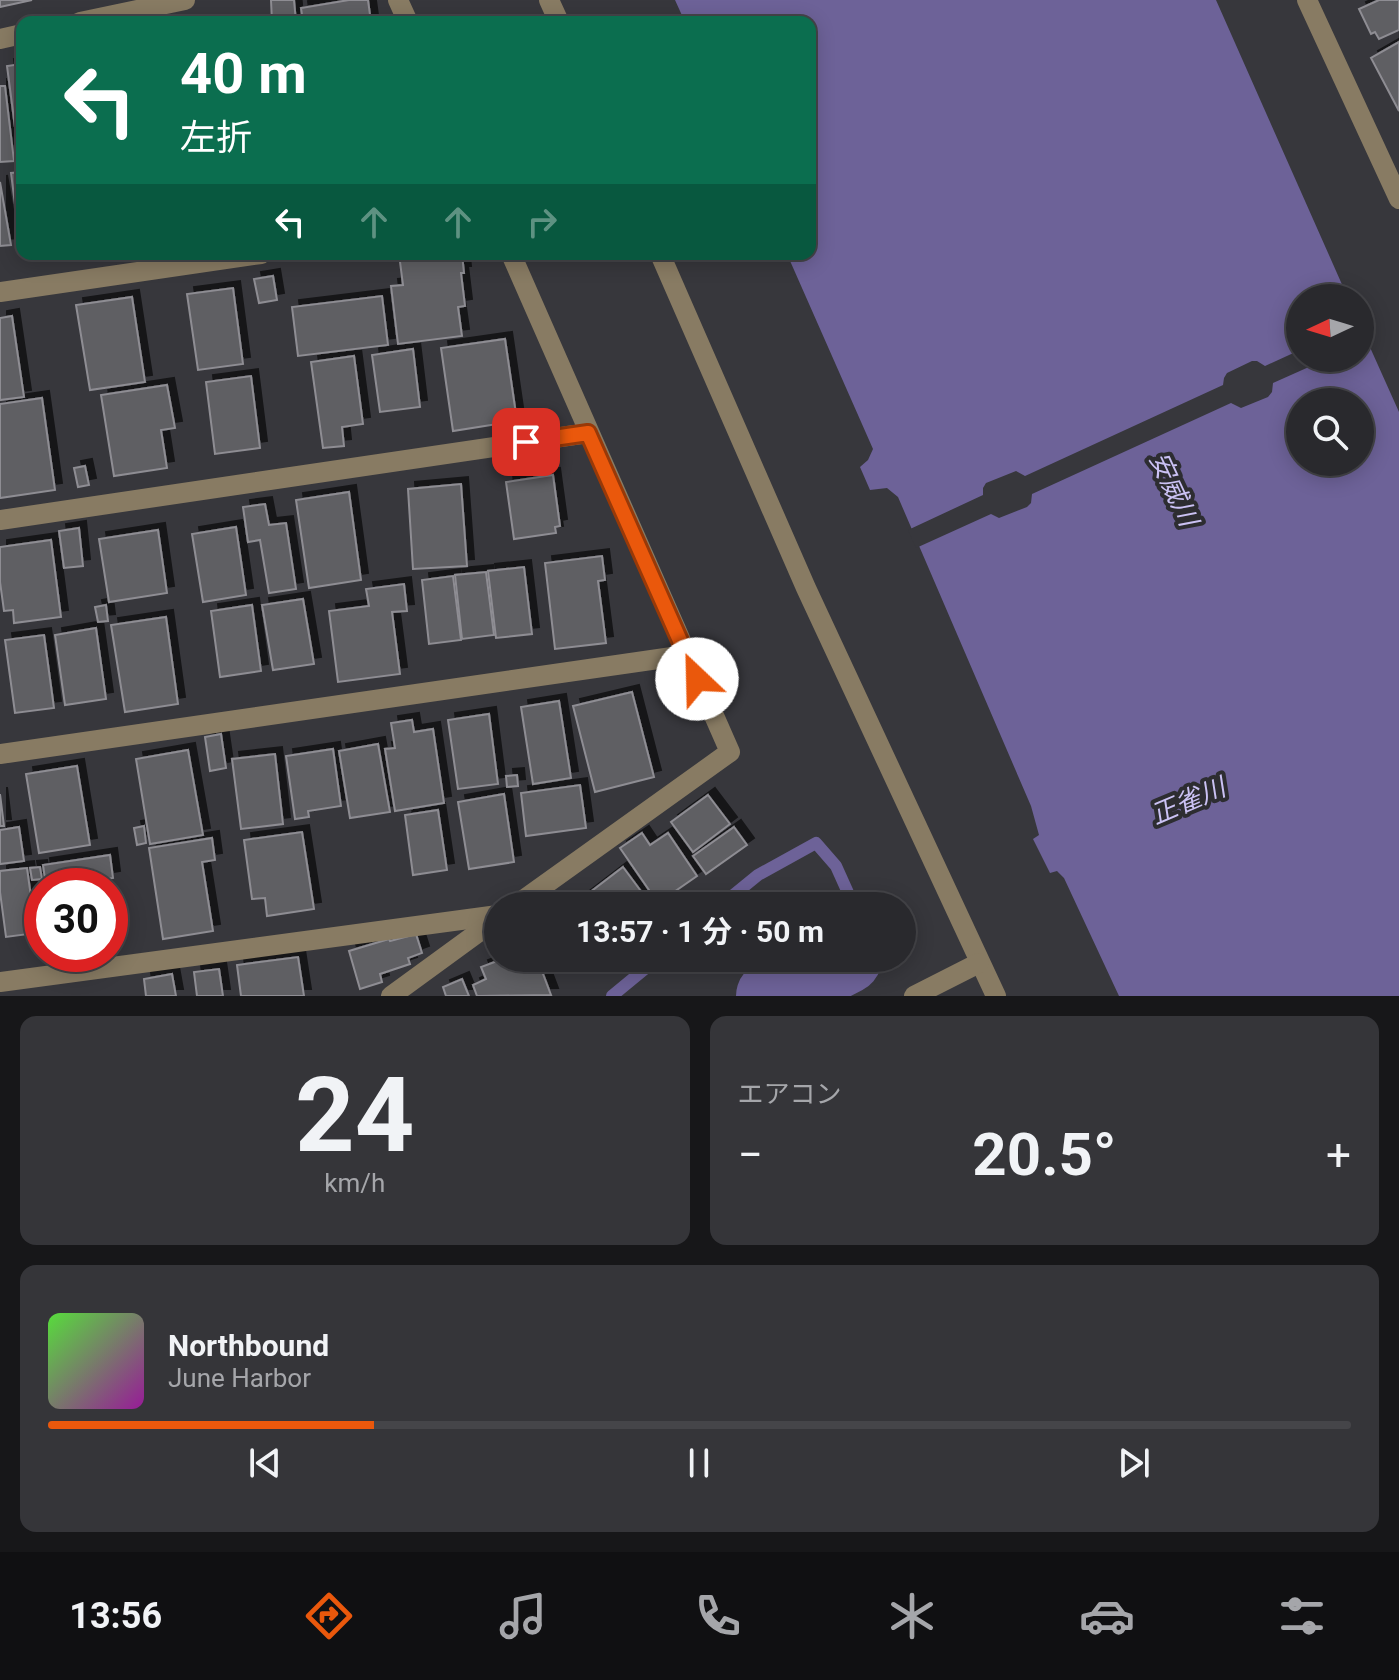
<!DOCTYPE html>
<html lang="ja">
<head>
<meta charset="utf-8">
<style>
  body { margin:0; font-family:Roboto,"Noto Sans JP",sans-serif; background:#353539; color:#f1f3f6; height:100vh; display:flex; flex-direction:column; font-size:30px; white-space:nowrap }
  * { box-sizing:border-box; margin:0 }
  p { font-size:26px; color:#a5a6aa }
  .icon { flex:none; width:44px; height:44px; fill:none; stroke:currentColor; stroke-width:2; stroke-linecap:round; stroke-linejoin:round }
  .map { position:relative; height:996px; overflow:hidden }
  .drawer { display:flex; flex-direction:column; gap:20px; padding:20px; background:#171719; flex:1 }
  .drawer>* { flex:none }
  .guide { position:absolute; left:16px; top:16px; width:800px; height:244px; border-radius:16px; box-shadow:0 4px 20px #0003,0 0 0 2px #454549; background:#0b6e4f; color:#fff; overflow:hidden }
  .needle { width:52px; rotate:266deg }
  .controls { position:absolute; left:1286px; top:284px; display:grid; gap:16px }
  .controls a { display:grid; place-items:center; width:88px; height:88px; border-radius:50%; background:#29292d; box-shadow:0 4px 20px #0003,0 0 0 2px #454549; font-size:40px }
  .speed { position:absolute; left:24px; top:868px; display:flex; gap:16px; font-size:40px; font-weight:700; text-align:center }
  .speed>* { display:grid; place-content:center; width:104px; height:104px; border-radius:50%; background:#29292d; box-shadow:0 4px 20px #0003,0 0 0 2px #454549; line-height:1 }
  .speed .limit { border:12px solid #d22; background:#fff; color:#111 }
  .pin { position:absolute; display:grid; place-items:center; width:68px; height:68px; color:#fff; margin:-34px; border-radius:16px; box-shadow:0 4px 12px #0006 }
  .me { position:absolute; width:88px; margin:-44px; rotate:336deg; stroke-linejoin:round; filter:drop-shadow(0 0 6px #0008) }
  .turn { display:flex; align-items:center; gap:28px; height:168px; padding:0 32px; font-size:36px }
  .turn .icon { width:104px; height:104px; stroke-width:2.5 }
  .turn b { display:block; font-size:56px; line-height:68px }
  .lanes { display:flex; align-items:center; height:76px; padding:0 32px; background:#0003; justify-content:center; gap:40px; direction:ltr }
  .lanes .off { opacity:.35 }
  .big { font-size:60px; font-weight:700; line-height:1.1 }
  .drawer .tile { flex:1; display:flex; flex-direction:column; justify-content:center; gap:12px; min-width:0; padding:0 28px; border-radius:16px; background:#353539 }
  .drawer .dial { align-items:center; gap:0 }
  .dial b { font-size:104px; line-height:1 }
  .song { display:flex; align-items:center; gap:24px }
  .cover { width:96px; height:96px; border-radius:12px; background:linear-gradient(135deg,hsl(110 70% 55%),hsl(300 70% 35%)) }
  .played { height:8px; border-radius:4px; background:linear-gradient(90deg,#ea580c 25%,#454549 25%) }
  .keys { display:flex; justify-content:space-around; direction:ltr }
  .heat { display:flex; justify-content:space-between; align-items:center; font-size:44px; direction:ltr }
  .drawer .tiles { flex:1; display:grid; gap:20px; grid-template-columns:1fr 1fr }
  .tile:last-child { grid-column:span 2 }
  .trip { position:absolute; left:484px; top:892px; width:432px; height:80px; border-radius:40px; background:#29292d; box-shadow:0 4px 20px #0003,0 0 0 2px #454549; font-weight:700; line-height:80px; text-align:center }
  .menu { display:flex; height:128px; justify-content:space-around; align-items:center; background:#101012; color:#a5a6aa }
  .menu .icon { width:56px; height:56px }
  .menu .selected { color:#ea580c }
  .menu b { font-size:36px; color:#f1f3f6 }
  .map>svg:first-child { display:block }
  .water { fill:#6d6298; fill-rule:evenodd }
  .pier { fill:#37373c }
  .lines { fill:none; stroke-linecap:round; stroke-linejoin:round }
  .stream { stroke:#6d6298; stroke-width:12 }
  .river { stroke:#6d6298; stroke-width:72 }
  .building { fill:#5f5e63; stroke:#8e8d93; stroke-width:2; filter:url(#shadow) }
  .minor { stroke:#887b63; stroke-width:20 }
  .route-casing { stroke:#983908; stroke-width:20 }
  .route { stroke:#ea580c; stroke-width:14 }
  .labels { text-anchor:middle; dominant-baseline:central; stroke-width:8; stroke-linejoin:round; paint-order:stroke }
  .water-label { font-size:26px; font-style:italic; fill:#cbc2f4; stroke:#2d2d31 }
</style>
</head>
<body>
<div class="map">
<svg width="1399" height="996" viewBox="0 0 1399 996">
  <defs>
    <filter id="shadow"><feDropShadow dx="7" dy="-7" stdDeviation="0" flood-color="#0009"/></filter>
  </defs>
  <rect width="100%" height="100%" fill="#37373c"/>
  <path class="water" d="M675,0h541l132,298h-48v60h60v-33l39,87v584h-280l-55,-118 -7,-7 -7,2 -17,-34 6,-4 -8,-29 -133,-309 -11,-9 -17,2 -10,-23 8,-7 5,-11 -86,-195h23v-232h-125zM1300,402h60v60h-60z"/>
  <path class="pier" d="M1300,350v8h29l-56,25 -1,9 -4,5 -27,11 -10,-5 -199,91 -1,9 -4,4 -28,11 -8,-4 -75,34 -8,-18 75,-35v-7l3,-5 30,-12 9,5 198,-91 1,-7 3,-5 25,-12h5l8,5z"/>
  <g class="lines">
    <g class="stream">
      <path d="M720,906l38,-31 58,-32 20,23 18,40"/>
      <path d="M612,996l46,-38"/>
    </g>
    <path class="river" d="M772,996l74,-38"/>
  </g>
  <g class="building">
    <path d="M0,0h32l-32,7z"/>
    <path d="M271,0h23l2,22h-24z"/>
    <path d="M349,0h19l3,22h-68l-2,-14z"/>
    <path d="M1379,0h20v30l-20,9 -4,-7 -4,2 -12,-25z"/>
    <path d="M1399,42v69l-28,-53z"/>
    <path d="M22,64v93l-3,1 -12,-92z"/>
    <path d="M0,86h5l9,75 -14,1z"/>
    <path d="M22,172v80h-1l-10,-79z"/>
    <path d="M0,182l11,63 -11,1z"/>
    <path d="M399,254h63l2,19h-3l4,33 -7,1 4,29 -64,8 -7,-58 12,-1z"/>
    <path d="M273,276l4,24 -18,3 -5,-24z"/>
    <path d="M233,288l10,76 -45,6 -11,-76z"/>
    <path d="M382,296l6,49 -90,11 -6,-49z"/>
    <path d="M132,297l13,85 -55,8 -14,-85z"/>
    <path d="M12,316l12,81 -24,3v-82z"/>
    <path d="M505,339l12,82 -64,10 -12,-83z"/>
    <path d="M413,349l7,58 -40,5 -8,-57z"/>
    <path d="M354,356l9,68 -21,3 2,19 -21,2 -12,-86z"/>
    <path d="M251,376l9,72 -45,6 -9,-72z"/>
    <path d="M167,385l8,43 -14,2 6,38 -53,8 -13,-81z"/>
    <path d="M42,398l13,92 -55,8v-94z"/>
    <path d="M85,466l4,19 -11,2 -4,-19z"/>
    <path d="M553,475l7,51 -5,1 1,6 -42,6 -8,-57z"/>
    <path d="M461,484l6,82 -54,3 -5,-80z"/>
    <path d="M349,492l12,88 -52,8 -13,-88z"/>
    <path d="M265,504l4,21 17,-2 10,66 -27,4 -9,-53 -12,2 -5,-35z"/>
    <path d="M236,527l10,68 -43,7 -11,-68z"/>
    <path d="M79,528l4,38 -19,2 -5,-37z"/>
    <path d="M158,530l9,63 -58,9 -10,-63z"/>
    <path d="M51,540l10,77 -47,6 -1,-13 -9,1 -4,-29v-35z"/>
    <path d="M602,556l3,24 -7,1 8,62 -51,6 -10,-86z"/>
    <path d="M524,567l8,67 -36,4 -8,-67z"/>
    <path d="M486,572l8,63 -32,4 -7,-64z"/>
    <path d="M453,576l8,64 -32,4 -7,-64z"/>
    <path d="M404,584l3,27 -15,1 8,62 -62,8 -9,-71 40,-5 -3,-17z"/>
    <path d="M303,599l11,65 -41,6 -11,-65z"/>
    <path d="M106,605l2,16 -10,1 -3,-15z"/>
    <path d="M252,605l9,66 -41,6 -9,-66z"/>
    <path d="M166,617l12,87 -53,8 -14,-87z"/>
    <path d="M96,628l10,71 -41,6 -10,-70z"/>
    <path d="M44,635l10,73 -39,5 -10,-73z"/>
    <path d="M632,692l22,85 -59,15 -22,-86z"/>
    <path d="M559,701l12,77 -38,6 -12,-77z"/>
    <path d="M489,714l9,70 -40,5 -10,-69z"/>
    <path d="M412,720l2,12 19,-3 11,74 -49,8 -10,-62 10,-1 -4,-25z"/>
    <path d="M221,734l5,34 -16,3 -5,-34z"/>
    <path d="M378,744l12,68 -40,6 -11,-67z"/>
    <path d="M333,749l8,57 -33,5 1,6 -14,2 -9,-63z"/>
    <path d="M188,750l15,85 -53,9 -14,-85z"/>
    <path d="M275,754l8,70 -42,5 -9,-70z"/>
    <path d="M77,766l13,79 -51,8 -13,-79z"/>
    <path d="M517,775l1,11 -11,1 -1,-11z"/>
    <path d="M580,785l6,43 -60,8 -5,-43z"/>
    <path d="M0,794l4,32h-4z"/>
    <path d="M504,794l10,68 -45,7 -11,-67z"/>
    <path d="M708,795l22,29 -37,28 -22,-30z"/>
    <path d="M438,810l9,60 -34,5 -8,-60z"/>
    <path d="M144,826l2,17 -9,2 -3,-17z"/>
    <path d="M19,827l5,34 -24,3v-34z"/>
    <path d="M734,827l13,18 -41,29 -13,-18z"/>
    <path d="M302,832l12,77 -47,7 -2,-18 -13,1 -8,-59z"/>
    <path d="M642,833l8,12 18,-12 29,43 -39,27 -38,-55z"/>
    <path d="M212,838l3,22 -13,2 11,69 -50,8 -14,-91z"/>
    <path d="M110,855l3,23 -12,2 1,6h-56l-3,-21z"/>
    <path d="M40,867l2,12 -10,1 -2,-12z"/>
    <path d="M623,867l29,39h-80z"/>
    <path d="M27,868l9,65 -30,4 -6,-45v-21z"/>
    <path d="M416,934l6,19 -14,5 2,6 -30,10 2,8 -22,7 -11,-38 40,-12 1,2z"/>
    <path d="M298,957l6,39h-63l-4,-31z"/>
    <path d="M500,958h37l14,37 -74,1 -4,-11 13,-6 -5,-12 19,-7z"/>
    <path d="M577,958h18l-11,8z"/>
    <path d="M219,969l4,27h-26l-3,-24z"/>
    <path d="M172,974l4,22h-30l-2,-17z"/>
    <path d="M462,979l7,17h-23l-3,-9z"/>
  </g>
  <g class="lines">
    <g class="minor">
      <path d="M398,0l10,22"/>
      <path d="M549,0l10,22"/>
      <path d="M1307,0l92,199"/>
      <path d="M80,22l105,-22"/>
      <path d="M0,39l22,-5"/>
      <path d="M511,254l219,498 -215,154"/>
      <path d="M660,254l146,334 190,408"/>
      <path d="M0,292l261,-38"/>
      <path d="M0,520l588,-87"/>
      <path d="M0,754l686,-99"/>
      <path d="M0,982l498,-67"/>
      <path d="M391,996l107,-78"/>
      <path d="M914,996l65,-33"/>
    </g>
  </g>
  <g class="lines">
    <defs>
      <path id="route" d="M526,442l62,-9 109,246"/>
    </defs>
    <use href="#route" class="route-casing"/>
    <use href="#route" class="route"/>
  </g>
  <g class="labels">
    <g class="water-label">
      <text transform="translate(1174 489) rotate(65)">安威川</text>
      <text transform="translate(1188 801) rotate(-23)">正雀川</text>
    </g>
  </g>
</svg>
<div class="controls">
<a><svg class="needle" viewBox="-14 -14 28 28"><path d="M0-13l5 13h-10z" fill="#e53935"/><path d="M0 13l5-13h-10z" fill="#a5a6aa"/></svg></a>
<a><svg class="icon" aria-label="search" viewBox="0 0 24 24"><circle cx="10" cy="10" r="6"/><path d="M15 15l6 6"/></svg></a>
</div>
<div class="speed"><div class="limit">30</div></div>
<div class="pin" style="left:526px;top:442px;background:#d93025"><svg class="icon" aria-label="arrive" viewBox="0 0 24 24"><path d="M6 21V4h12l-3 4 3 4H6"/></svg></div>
<svg class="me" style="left:697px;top:679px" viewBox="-20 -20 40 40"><circle r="19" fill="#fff"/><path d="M0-13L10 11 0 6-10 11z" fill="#ea580c"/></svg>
<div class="trip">13:57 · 1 分 · 50 m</div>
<div class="guide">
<div class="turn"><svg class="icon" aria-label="left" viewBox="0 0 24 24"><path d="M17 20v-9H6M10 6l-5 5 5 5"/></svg><div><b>40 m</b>左折</div></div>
<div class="lanes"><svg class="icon" aria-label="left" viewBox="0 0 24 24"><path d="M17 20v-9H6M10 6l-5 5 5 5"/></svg><svg class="icon off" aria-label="ahead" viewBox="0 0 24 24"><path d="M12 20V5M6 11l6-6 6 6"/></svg><svg class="icon off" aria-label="ahead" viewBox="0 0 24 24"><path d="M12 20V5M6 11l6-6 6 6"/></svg><svg class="icon off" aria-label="right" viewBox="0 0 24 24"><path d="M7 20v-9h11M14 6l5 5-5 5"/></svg></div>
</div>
</div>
<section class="drawer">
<div class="tiles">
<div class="tile dial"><b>24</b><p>km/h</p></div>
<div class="tile"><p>エアコン</p>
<div class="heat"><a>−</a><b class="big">20.5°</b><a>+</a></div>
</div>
<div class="tile">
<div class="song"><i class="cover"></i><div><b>Northbound</b><p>June Harbor</p></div></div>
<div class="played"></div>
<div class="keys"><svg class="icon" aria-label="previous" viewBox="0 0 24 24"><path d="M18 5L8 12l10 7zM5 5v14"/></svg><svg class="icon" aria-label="pause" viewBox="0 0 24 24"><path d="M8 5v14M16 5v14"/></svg><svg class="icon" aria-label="next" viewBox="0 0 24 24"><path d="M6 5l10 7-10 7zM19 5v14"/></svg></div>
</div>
</div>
</section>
<nav class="menu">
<b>13:56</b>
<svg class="icon selected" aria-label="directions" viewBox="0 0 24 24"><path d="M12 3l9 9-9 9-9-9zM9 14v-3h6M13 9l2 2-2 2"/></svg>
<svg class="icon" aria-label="music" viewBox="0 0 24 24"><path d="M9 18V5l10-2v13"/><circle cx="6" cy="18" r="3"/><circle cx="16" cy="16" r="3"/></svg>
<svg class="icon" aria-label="phone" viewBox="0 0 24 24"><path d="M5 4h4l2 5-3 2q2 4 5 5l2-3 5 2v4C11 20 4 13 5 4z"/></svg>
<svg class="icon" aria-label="climate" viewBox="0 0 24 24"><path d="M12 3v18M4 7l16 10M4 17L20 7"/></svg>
<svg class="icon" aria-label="car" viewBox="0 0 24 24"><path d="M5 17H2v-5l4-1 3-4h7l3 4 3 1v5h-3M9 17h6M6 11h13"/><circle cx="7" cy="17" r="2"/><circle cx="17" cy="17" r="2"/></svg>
<svg class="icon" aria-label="filters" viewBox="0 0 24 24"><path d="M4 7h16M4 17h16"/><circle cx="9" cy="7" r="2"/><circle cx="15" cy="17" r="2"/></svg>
</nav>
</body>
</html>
